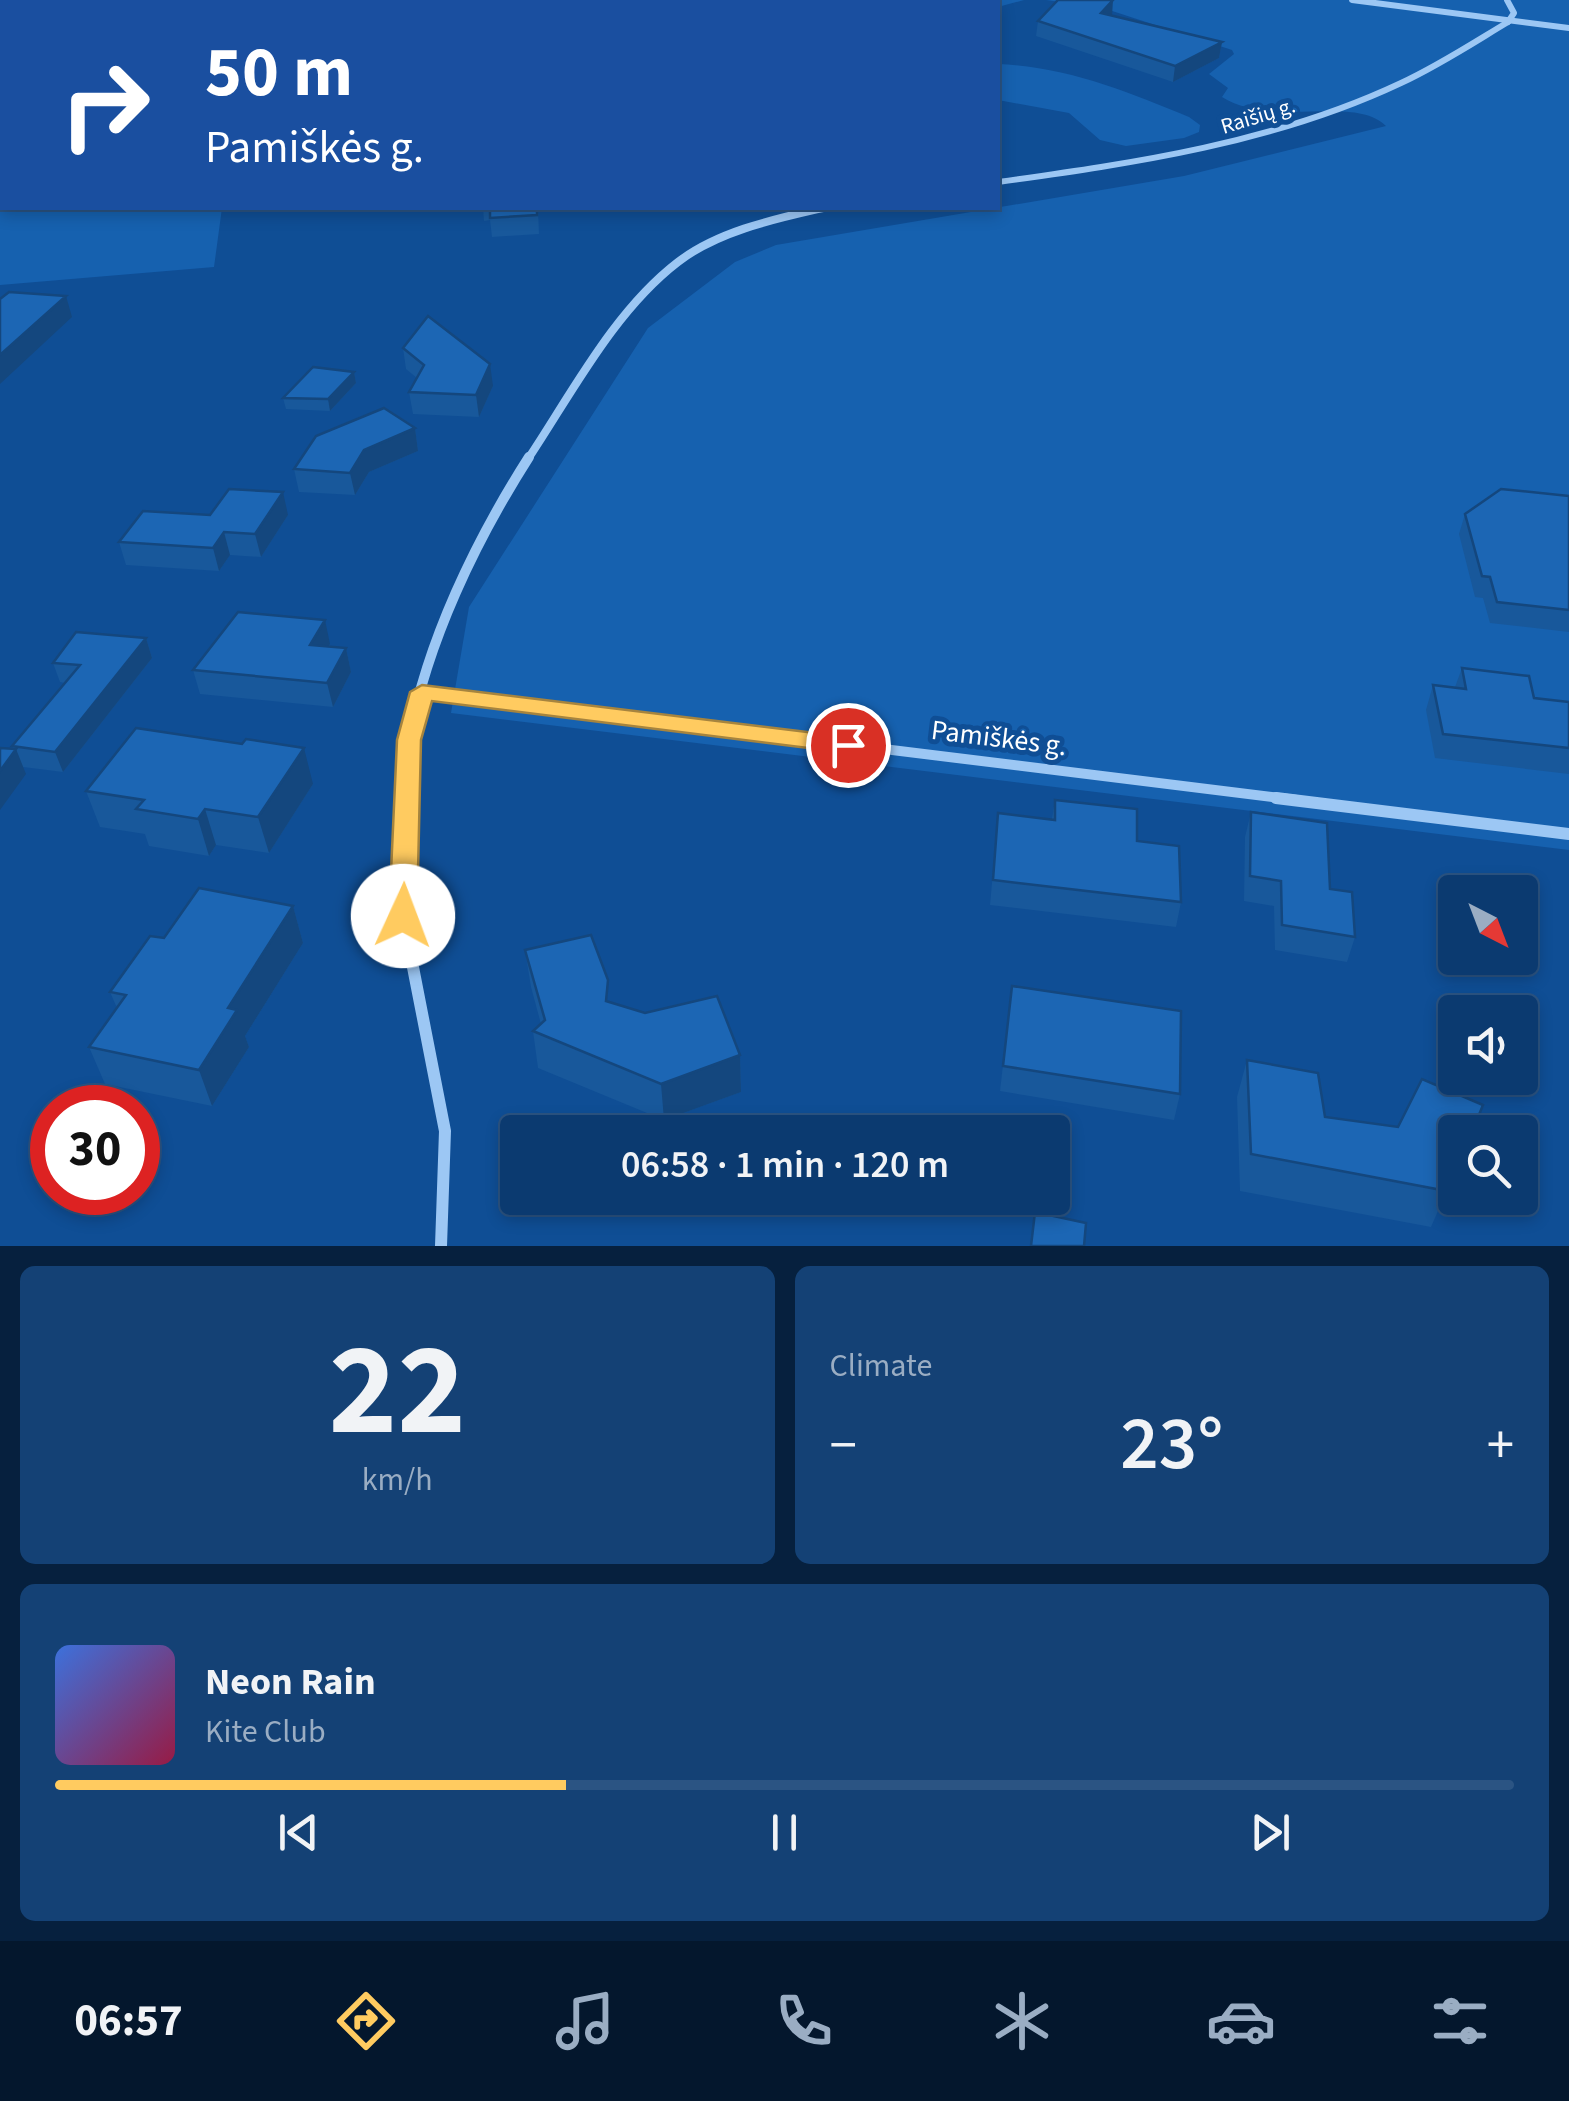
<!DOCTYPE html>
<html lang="en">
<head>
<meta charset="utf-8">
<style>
  body { margin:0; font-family:"Source Sans 3",sans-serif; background:#144175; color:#f1f3f6; height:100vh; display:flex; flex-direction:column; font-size:38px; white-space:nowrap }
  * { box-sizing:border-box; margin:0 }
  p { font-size:32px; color:#9aadc3 }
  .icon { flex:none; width:55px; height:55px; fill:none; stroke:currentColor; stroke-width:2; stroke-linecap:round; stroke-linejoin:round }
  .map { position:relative; height:1246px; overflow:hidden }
  .side { display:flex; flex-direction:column; gap:20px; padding:20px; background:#06203e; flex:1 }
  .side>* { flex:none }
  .hud { position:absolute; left:0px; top:0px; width:1000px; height:210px; box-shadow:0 5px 15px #0003,0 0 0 2px #2b5483; background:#1a4fa0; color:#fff; overflow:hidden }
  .needle { width:65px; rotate:138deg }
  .buttons { position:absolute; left:1438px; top:875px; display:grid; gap:20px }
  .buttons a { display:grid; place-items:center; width:100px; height:100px; border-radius:10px; background:#0b3a70; box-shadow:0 5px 15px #0003,0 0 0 2px #2b5483; font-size:50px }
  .speed { position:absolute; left:30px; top:1085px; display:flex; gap:20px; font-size:50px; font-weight:700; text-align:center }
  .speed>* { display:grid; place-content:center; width:130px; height:130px; border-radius:50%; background:#0b3a70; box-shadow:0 5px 15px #0003,0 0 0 2px #2b5483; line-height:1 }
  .speed .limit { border:15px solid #d22; background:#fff; color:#111 }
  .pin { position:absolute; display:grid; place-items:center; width:85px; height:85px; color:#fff; margin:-42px; border:5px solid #fff; border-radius:50%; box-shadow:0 2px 10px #0007 }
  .me { position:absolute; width:110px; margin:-55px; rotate:2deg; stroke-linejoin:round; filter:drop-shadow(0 0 8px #0008) }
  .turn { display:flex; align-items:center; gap:35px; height:210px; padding:0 40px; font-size:45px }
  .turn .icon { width:130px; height:130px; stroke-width:2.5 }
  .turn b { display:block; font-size:70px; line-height:85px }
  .big { font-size:75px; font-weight:600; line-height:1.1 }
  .side .widget { flex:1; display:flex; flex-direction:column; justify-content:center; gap:15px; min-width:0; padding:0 35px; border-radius:15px; background:#144175 }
  .side .dial { align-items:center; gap:0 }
  .dial b { font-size:130px; line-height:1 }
  .song { display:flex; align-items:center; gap:30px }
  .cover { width:120px; height:120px; border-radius:15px; background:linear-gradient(135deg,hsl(220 70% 55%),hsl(340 70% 35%)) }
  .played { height:10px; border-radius:5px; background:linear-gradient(90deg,#ffcb60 35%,#2b5483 35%) }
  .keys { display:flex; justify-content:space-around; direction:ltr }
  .heat { display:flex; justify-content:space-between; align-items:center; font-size:55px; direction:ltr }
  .side .tiles { flex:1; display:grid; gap:20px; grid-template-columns:1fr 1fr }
  .widget:last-child { grid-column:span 2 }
  .trip { position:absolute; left:500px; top:1115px; width:570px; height:100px; border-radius:10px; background:#0b3a70; box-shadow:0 5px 15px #0003,0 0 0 2px #2b5483; font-weight:600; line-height:100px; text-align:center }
  .menu { display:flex; height:160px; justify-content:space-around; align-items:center; background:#04172d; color:#9aadc3 }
  .menu .icon { width:70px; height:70px }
  .menu .current { color:#ffcb60 }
  .menu b { font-size:45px; color:#f1f3f6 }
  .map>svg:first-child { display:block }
  .green { fill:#1661af }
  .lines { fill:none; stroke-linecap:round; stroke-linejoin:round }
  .minor-far3 { stroke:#9cc7f4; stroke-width:6 }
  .minor-far2 { stroke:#9cc7f4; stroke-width:8 }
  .minor-far1 { stroke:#9cc7f4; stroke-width:10 }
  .minor { stroke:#9cc7f4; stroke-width:12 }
  .wall { fill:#18589b }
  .shaded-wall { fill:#14477e }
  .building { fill:#1c66b4; stroke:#14477e; stroke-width:2.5 }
  .route { fill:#ffcb60; stroke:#a6843e; stroke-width:2.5 }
  .labels { text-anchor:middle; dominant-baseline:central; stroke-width:10; stroke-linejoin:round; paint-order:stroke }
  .far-street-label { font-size:22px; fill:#fff; stroke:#0f4e95 }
  .street-label { font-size:28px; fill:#fff; stroke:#0f4e95 }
</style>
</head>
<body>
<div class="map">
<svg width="1569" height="1246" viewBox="0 0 1569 1246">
  <rect width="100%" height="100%" fill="#0f4e95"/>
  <g class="green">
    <path d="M0,0h1024l-26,7v-5l-142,-1 -854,1v206h220l-8,59 -214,18z"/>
    <path d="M1046,0h523v850l-1118,-137 18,-106 179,-279 87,-66 41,-17 408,-69 202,-50c-32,-32 -113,3 -164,-29l6,-9 -19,-14 25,-20 -2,-4 -129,-42z"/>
    <path d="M998,64c69,3 128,27 191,53l11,8 -1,7 -15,6 -58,8 -26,-6 -31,-27 -71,-13z"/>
  </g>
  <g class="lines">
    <g class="minor-far3">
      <path d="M1352,0l217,28"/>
      <path d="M1507,0l7,13 -6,9"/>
      <path d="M998,182c137,-19 276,-39 403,-99 37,-17 72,-40 107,-61"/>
    </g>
    <path class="minor-far2" d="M528,459c44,-66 86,-148 150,-197 40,-31 97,-43 145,-54"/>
    <g class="minor-far1">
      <path d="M422,692l875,108"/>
      <path d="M407,800c1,-20 -1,-42 2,-61 18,-98 67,-199 120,-282"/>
    </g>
    <g class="minor">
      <path d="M407,798l-4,118 42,215 -4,115"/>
      <path d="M1276,798l293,36"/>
    </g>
  </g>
  <g class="wall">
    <path d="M1038,21l184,21 -3,16 -46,24 -137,-46z"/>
    <path d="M483,208h55l1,26 -47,3 -2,-17 -6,1z"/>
    <path d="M403,348l90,38 -14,31 -66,-3 -4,-22 8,-14 -11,-9z"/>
    <path d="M354,372l2,11 -26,28 -44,-2 -3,-11z"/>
    <path d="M415,428l3,23 -49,21 -14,23 -56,-3 -5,-23z"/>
    <path d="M1569,496v136l-79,-9 -7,-25 -8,-1 -16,-63 6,-20z"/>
    <path d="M210,515h78l-27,42 -31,-2 -11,16 -93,-6 -7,-23z"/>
    <path d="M146,638l6,20 -89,114 -40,-5 3,7 -14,-28 53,-63 -5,-1 -7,-19z"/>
    <path d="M330,644l-1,3 17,1 5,24 -18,35 -133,-13 -7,-24z"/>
    <path d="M1462,668l72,30 35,4v72l-134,-16 -9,-48 7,-25 22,2z"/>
    <path d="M313,784l-44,69 -53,-8 -7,11 -60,-10 -4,-12 -45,-7 -14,-36z"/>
    <path d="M1055,800l82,41 44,61 -5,25 -186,-22 6,-67 56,-19z"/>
    <path d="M1251,812l79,77 25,48 -8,25 -72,-12 -1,-44 -30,-5 1,-64z"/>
    <path d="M293,906l10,37 -58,93 4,11 -37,59 -107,-22 -16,-37 28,-39 -7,-16 54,-54z"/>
    <path d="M525,950l85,53 130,52 1,37 -77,28 -126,-52 -5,-37 8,-7 -10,-37z"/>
    <path d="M1012,986l168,108 -6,26 -174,-29z"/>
    <path d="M1247,1060l78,57 73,10 57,45 -24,55 -191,-36 -3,-94z"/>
  </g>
  <g class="shaded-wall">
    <path d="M1113,0l-1,16 -11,-3z"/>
    <path d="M1222,42l-3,16 -46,24 2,-16z"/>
    <path d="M66,296l6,21 -72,67v-29z"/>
    <path d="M490,364l3,22 -14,31 -3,-22z"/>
    <path d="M354,372l2,11 -26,28 -2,-12z"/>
    <path d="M415,428l3,23 -49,21 -14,23 -5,-22 14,-23z"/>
    <path d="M283,492l5,23 -27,42 -6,-23z"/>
    <path d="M224,532l6,23 -11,16 -6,-23z"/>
    <path d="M325,620l5,24 -14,25 -6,-24z"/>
    <path d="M146,638l6,20 -89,114 -8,-20z"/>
    <path d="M346,648l5,24 -18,35 -6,-24z"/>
    <path d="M304,748l9,36 -44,69 -11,-36z"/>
    <path d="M16,749l10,25 -26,36v-39z"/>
    <path d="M205,809l11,36 -7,11 -11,-37z"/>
    <path d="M293,906l10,37 -58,93 4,11 -37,59 -13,-36 29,-62z"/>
    <path d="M740,1055l1,37 -77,28 -3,-36z"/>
  </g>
  <g class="building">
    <path d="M1058,0h55l-12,13 121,29 -47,24 -137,-45z"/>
    <path d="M490,208h47v7l-47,3z"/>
    <path d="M9,292l57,4 -66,59v-56z"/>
    <path d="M428,316l62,48 -14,31 -67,-3 15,-27 -21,-17z"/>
    <path d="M313,367l41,5 -26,27 -45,-1z"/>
    <path d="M384,408l31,20 -51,22 -14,23 -56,-4 22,-33z"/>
    <path d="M229,489l54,3 -28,42 -31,-2 -11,16 -94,-6 24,-31 67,4z"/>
    <path d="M1501,489l68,7v114l-72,-8 -7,-25 -8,-1 -17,-62z"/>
    <path d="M238,612l87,8 -15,25 36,3 -19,35 -134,-13z"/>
    <path d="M76,632l70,6 -91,114 -43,-6 68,-81 -27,-2z"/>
    <path d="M1462,668l67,8 5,22 35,4v46l-126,-14 -10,-49 33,4z"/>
    <path d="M136,728l106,16 4,-5 58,9 -46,69 -53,-8 -7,10 -62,-10 8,-9 -58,-9z"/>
    <path d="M0,748l16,1 -16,22z"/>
    <path d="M1055,800l82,9v32l42,5 2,56 -188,-22 5,-67 57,7z"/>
    <path d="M1251,812l76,11 3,66 22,3 3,45 -73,-12 -1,-44 -31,-5z"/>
    <path d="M199,888l94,18 -65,102 9,2 -38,60 -110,-23 37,-52 -16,-3 40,-56 14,2z"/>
    <path d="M591,935l17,45 -2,21 39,12 72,-17 23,59 -79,29 -128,-53 12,-11 -20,-70z"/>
    <path d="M1012,986l169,25 -1,83 -177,-28z"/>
    <path d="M1247,1060l71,13 7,44 73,10 24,-48 61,26 -11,27h-17v40l-8,19 -196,-37z"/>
    <path d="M1035,1212l51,11 -2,23h-53z"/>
  </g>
  <path class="route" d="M422,685l426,52 12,8 -12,8 -416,-52 -11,39 -4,176 -4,8 -10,3 -10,-3 -4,-8 8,-176 13,-48z"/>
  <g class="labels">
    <g class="far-street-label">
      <text transform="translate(1258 116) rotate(-17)">Raišių g.</text>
    </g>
    <g class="street-label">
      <text transform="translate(999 738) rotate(7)">Pamiškės g.</text>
    </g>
  </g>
</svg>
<div class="buttons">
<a><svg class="needle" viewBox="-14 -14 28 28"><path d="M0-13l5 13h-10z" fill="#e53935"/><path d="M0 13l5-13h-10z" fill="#9aadc3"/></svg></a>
<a><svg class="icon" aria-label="sound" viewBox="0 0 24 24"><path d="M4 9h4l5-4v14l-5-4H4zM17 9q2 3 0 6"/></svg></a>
<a><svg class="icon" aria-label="search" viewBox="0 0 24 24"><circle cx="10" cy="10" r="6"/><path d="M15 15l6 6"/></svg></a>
</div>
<div class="speed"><div class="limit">30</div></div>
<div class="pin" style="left:848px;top:745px;background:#d93025"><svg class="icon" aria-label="arrive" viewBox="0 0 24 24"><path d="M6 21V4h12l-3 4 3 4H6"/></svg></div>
<svg class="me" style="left:403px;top:916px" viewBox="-20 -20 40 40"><circle r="19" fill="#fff"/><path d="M0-13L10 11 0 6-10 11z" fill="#ffcb60"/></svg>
<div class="trip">06:58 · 1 min · 120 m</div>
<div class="hud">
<div class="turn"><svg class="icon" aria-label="right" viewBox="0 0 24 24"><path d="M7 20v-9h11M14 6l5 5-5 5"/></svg><div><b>50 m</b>Pamiškės g.</div></div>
</div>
</div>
<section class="side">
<div class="tiles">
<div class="widget dial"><b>22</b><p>km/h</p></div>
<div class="widget"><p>Climate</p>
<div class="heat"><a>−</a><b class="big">23°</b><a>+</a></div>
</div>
<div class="widget">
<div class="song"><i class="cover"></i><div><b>Neon Rain</b><p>Kite Club</p></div></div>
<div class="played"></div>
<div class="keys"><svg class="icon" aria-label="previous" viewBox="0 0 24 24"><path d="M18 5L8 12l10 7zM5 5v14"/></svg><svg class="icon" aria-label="pause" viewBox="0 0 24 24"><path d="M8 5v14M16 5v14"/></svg><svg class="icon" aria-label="next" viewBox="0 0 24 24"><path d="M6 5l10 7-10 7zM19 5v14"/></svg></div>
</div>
</div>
</section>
<nav class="menu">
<b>06:57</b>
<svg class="icon current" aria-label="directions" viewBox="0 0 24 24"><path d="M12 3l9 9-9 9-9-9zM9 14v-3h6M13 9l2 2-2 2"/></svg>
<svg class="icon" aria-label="music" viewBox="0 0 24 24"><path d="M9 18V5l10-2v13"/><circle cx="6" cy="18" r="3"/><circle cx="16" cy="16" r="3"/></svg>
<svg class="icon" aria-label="phone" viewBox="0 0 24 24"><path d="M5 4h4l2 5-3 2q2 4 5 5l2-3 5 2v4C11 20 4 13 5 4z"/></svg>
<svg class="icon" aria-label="climate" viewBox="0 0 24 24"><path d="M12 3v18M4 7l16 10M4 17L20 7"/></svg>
<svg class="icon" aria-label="car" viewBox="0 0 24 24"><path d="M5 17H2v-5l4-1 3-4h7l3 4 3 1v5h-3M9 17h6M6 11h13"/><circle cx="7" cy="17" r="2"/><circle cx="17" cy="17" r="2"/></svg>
<svg class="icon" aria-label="filters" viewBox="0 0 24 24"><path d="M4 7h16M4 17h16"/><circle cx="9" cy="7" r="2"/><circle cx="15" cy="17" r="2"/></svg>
</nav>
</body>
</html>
